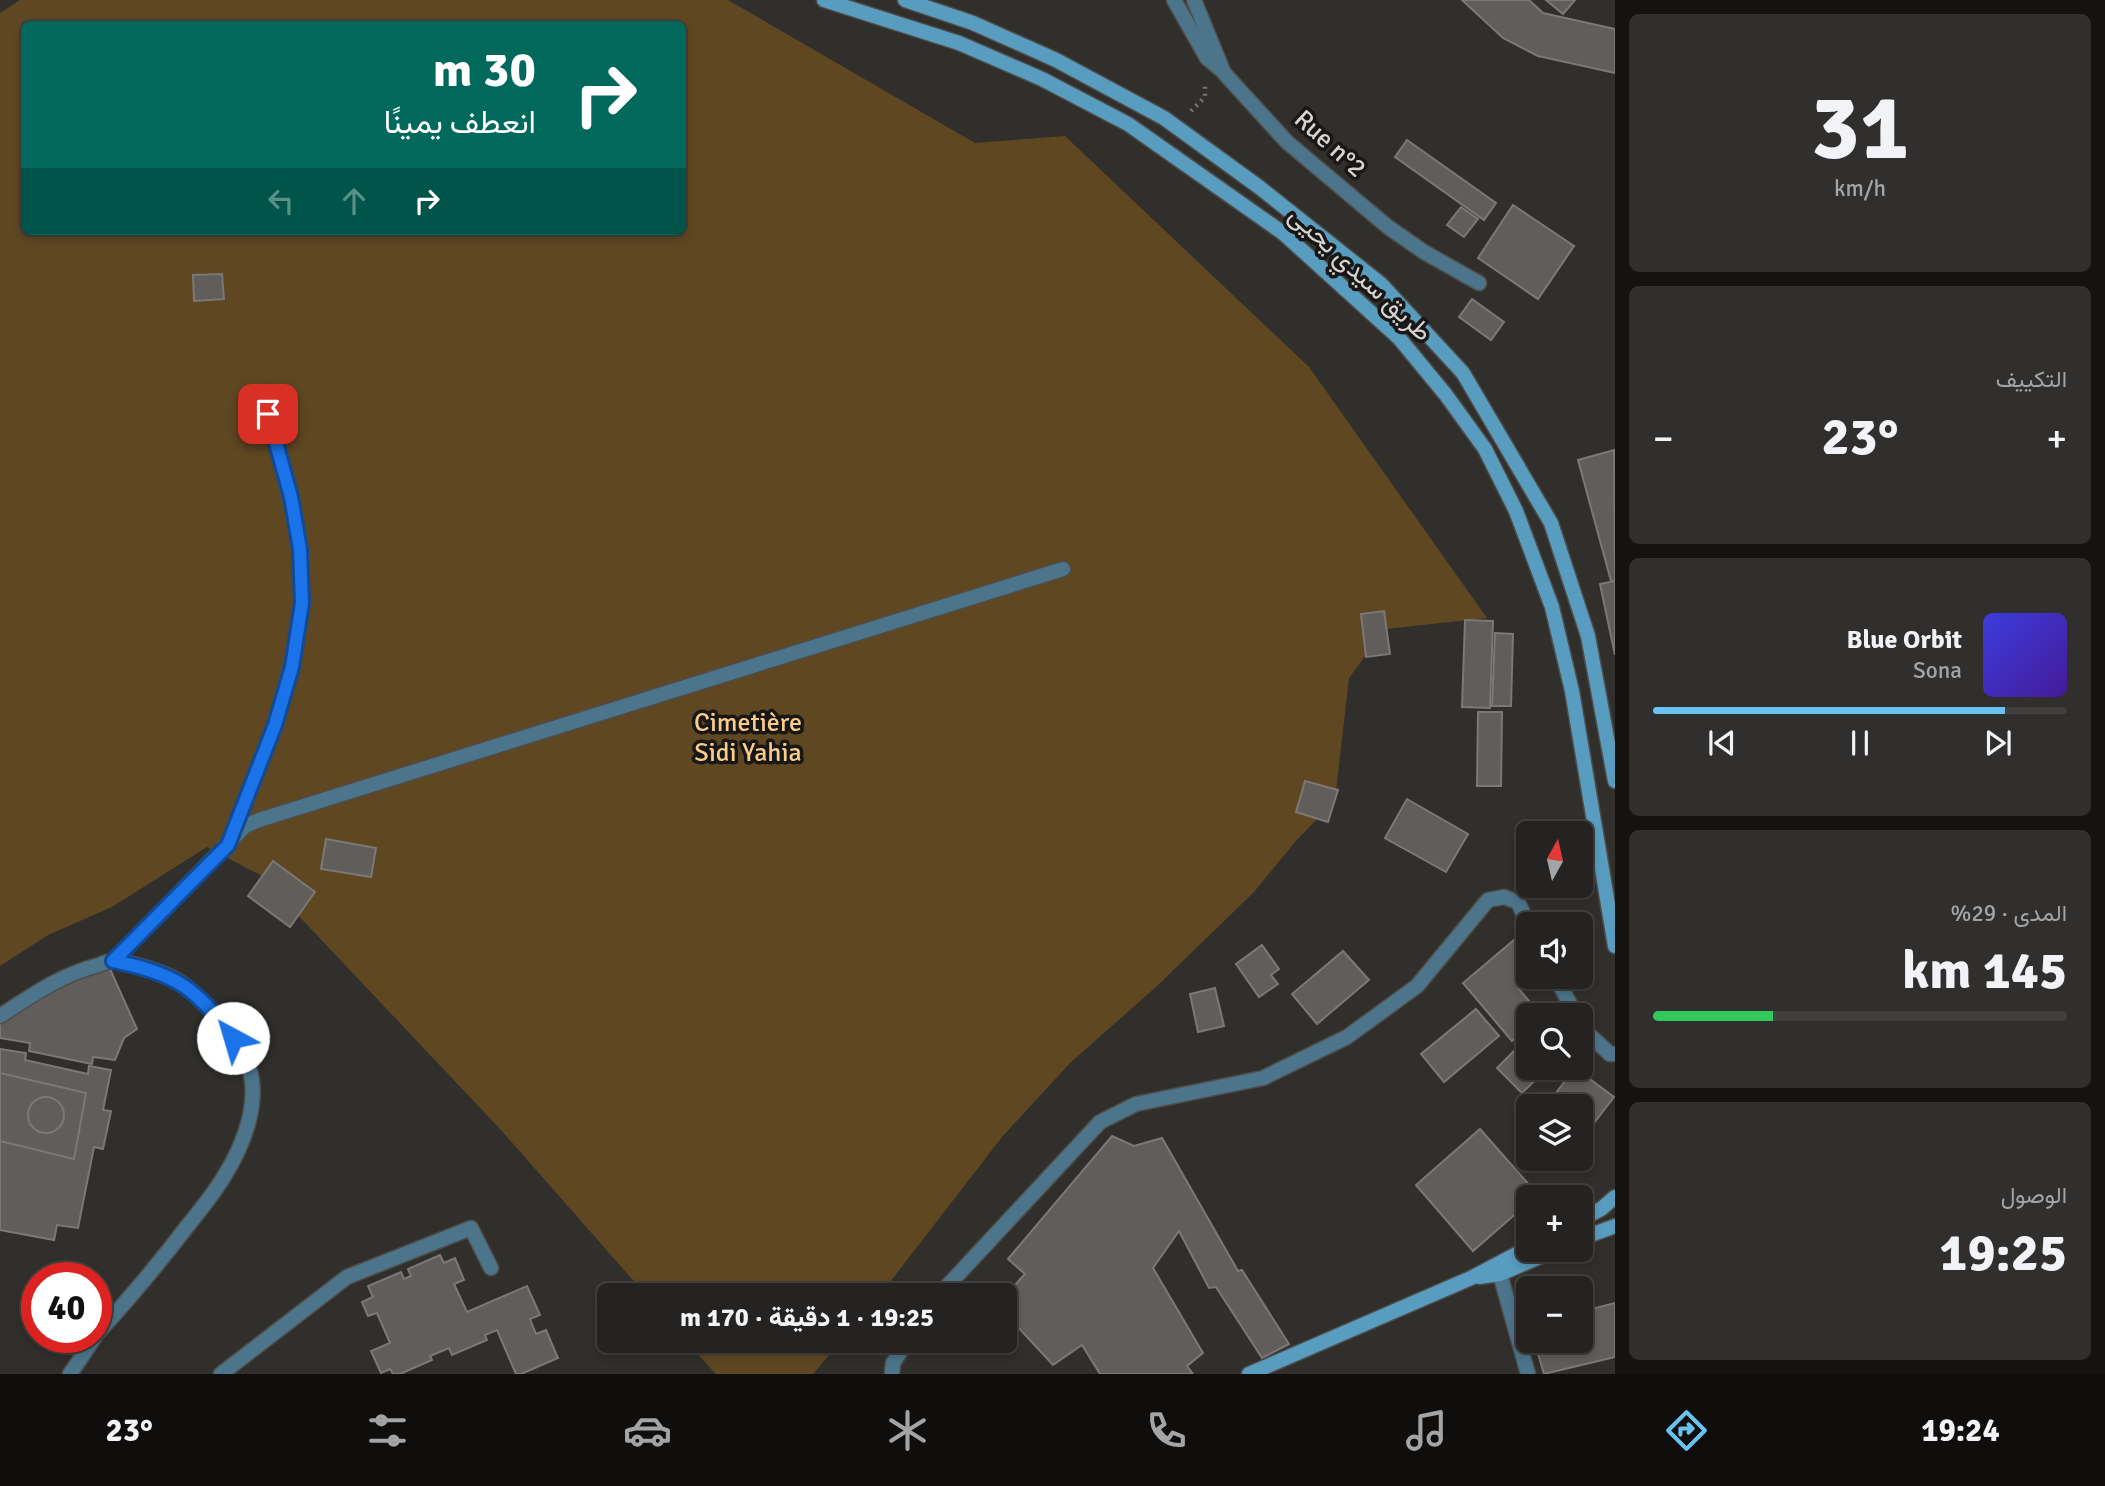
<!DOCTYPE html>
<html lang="ar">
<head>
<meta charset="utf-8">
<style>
  body { margin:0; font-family:Signika,Vazirmatn,sans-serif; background:#312f2e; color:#f1f3f6; direction:rtl; height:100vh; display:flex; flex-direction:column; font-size:26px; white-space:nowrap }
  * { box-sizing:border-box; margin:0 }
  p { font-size:23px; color:#a3a4a5 }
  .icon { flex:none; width:38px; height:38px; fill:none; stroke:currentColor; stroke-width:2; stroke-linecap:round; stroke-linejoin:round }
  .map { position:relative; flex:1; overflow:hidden; direction:ltr }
  .drawer { display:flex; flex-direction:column; gap:14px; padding:14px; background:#141312; width:490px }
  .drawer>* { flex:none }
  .top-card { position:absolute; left:21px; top:21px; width:665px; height:214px; border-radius:10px; box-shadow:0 4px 10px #0003,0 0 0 2px #42403f; direction:rtl; background:#00695c; color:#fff; overflow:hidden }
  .needle { width:46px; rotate:8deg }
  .controls { position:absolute; left:1516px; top:821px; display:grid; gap:14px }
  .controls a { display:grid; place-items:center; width:77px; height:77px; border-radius:10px; background:#252321; box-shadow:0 4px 10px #0003,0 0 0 2px #42403f; font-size:35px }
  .speed { position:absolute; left:21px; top:1262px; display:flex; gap:14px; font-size:35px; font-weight:700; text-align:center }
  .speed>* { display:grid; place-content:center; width:91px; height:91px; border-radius:50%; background:#252321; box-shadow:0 4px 10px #0003,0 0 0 2px #42403f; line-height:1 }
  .speed .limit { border:10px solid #d22; background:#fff; color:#111 }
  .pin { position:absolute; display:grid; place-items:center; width:60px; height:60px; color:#fff; margin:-30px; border-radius:14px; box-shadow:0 4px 10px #0006 }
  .me { position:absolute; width:77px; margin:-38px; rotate:321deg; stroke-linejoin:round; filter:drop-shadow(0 0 5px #0008) }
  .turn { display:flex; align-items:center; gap:24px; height:147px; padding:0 35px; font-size:32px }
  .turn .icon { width:91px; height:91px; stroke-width:2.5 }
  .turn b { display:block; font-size:49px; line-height:60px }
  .lanes { display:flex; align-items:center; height:66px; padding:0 35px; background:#0003; justify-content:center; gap:35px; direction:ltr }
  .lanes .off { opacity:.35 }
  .big { font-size:52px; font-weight:800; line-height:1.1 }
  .drawer .card { flex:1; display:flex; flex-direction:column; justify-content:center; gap:10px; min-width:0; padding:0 24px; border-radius:10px; background:#312f2e }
  .drawer .dial { align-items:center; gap:0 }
  .dial b { font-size:91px; line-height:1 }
  .song { display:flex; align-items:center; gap:21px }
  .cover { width:84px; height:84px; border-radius:10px; background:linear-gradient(135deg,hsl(240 70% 55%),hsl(260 70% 35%)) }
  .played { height:7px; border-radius:4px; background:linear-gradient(90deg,#69c3f1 85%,#42403f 85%) }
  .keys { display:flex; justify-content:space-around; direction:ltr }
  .heat { display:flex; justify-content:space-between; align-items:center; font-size:38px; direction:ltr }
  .charge { height:10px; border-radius:5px; background:linear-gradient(90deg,#34c759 29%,#42403f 0) }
  .trip { position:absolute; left:597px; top:1283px; width:420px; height:70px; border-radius:10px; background:#252321; box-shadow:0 4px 10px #0003,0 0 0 2px #42403f; font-weight:800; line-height:70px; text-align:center; direction:rtl }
  .tabs { display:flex; height:112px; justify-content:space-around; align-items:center; background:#0f0e0d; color:#a3a4a5 }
  .tabs .icon { width:49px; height:49px }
  .tabs .selected { color:#69c3f1 }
  .tabs b { font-size:32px; color:#f1f3f6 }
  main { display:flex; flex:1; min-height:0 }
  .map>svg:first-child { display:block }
  .green { fill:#5f4722; fill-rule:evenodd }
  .building { fill:#605d5a; stroke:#7b7875; stroke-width:2 }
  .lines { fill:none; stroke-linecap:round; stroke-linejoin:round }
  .service-casing { stroke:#4f4d4a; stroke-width:17 }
  .minor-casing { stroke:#4f4d4a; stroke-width:17 }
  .tertiary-casing { stroke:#4f4d4a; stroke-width:17 }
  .secondary-casing { stroke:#4f4d4a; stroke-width:17 }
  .path { stroke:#767472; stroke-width:4.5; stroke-dasharray:2 5; stroke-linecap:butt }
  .service { stroke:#4c758b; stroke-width:14 }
  .minor { stroke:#4c758b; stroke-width:14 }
  .tertiary { stroke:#4c758b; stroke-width:14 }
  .secondary { stroke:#589cbf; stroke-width:14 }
  .route-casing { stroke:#114b97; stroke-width:18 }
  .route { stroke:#1a73e8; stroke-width:12 }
  .labels { text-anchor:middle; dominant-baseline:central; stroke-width:7; stroke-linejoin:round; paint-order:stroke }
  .street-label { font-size:26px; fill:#d6d5d3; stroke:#181716 }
  .park-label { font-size:26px; fill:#f9cc8b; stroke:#181716 }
</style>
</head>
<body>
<main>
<section class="drawer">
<div class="card dial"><b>31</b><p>km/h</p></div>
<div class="card"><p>التكييف</p>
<div class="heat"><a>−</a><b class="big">23°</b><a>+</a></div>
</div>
<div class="card">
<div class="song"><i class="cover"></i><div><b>Blue Orbit</b><p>Sona</p></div></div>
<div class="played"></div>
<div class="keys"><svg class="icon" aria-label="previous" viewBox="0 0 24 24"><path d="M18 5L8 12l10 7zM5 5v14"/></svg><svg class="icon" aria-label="pause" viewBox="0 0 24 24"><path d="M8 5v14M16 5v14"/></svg><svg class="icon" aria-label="next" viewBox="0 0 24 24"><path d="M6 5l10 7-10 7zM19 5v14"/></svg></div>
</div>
<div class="card"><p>المدى · 29%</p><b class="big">145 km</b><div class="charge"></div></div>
<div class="card"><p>الوصول</p><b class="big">19:25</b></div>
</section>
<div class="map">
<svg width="1615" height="1374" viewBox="0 0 1615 1374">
  <rect width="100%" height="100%" fill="#312f2c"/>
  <g class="green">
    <path d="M20,0h708l247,143 90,-7 244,231 178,251 -102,11 -36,49 -14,122 -40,42 -41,50 -98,95 -86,76 -68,74 -122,158h-234l-145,-165 -241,-255 -53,-28 -95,60 -64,28 -48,31v-953zM24,24h658v207h-658z"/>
    <path d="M686,1341h155l-28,33h-97z"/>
  </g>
  <g class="building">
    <path d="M1462,0h67l14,13 72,16v44l-77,-17 -35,-18z"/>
    <path d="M1546,0h29l-12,14z"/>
    <path d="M1407,140l89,63 -12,17 -89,-63z"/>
    <path d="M1513,205l61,41 -36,53 -60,-41z"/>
    <path d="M1461,207l17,12 -14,18 -17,-12z"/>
    <path d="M222,274l2,25 -30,2 -1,-26z"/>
    <path d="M1472,299l32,23 -13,18 -32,-23z"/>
    <path d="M1614,450l1,131h-4l-33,-121z"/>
    <path d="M1615,581v74l-15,-71z"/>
    <path d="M1384,611l6,43 -24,3 -5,-43z"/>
    <path d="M1465,620l28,1 -3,87 -28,-1z"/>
    <path d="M1495,633l18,1 -2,72h-19z"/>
    <path d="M1478,712h24l-1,74h-24z"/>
    <path d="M1305,781l33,9 -10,32 -32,-10z"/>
    <path d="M1407,799l61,35 -22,38 -61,-34z"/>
    <path d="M326,839l50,9 -5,29 -50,-8z"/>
    <path d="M273,861l42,31 -25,35 -42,-31z"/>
    <path d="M1514,940l14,16v20h4l-14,12 23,27h-13v12l-16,14 -49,-58z"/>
    <path d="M1262,945l17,24 -8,6 7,9 -19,13 -23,-33z"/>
    <path d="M1343,951l26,29 -52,44 -25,-30z"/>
    <path d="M110,969l27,60 -13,9 -9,22 -22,-3 -1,7 -63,-13 1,-8 -30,-5v-19l92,-49z"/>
    <path d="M1215,988l9,38 -26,6 -8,-38z"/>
    <path d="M1476,1009l23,27 -55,46 -23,-28z"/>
    <path d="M1528,1037v31h20l-26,25 -25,-25z"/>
    <path d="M0,1049l26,4 -1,7 63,14 1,-8 22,4 -8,40 8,1 -8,38 -9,-2 -16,81 -21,-3 -3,15 -54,-10z"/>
    <path d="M1575,1068l39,29 -34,44v-35h-34z"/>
    <path d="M0,1073l86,20 -12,66 -74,-18z"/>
    <circle cx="46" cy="1115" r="18"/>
    <path d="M1480,1129l58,66 -3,2h-7v6l-55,48 -57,-66z"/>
    <path d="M1112,1136l22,10 28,-8 76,133 4,-1 47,74 -27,14 -46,-71 -7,1 -30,-57 -26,37 50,85 -16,13 6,8h-93l-18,-29 -29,20 -49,-53v-15l21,-23 -17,-15z"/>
    <path d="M1541,1158h26l-9,13z"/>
    <path d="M440,1255l4,8 11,-5 9,22 -10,4 13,28 60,-26 13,29 -10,4 6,15 10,-4 12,28 -37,16h-5l-19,-44 -12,5 2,5 -35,15 -3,-7 -19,8 2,4 -32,14h-7l-3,-5 -9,4 -10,-22 19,-8 -13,-30 -9,3 -6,-14 11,-5 -5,-11 33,-14 3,7 7,-3 -3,-7z"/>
    <path d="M1615,1303v54l-71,17 -10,-34h46v-28z"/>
  </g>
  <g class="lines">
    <defs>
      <g id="service">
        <path d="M232,835c25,-64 53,-128 64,-196 2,-12 5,-25 6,-37 2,-65 -17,-126 -34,-188"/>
        <path d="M113,961l132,-135 14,-6 804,-251"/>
        <path d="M1500,1274l28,100"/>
      </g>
      <g id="minor">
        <path d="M1174,0l33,58 13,11"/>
        <path d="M1194,0l30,73 63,69 101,85 36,25 55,31"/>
        <path d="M1555,976l21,39"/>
        <path d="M1580,1024l4,6 26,24h5"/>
        <path d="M939,1295l161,-173 36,-18 127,-26 84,-41 70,-51 71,-86 16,-3 14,5 10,22"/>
        <path d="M221,1374l126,-97 124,-49 20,40"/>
        <path d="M892,1374l1,-11 15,-23"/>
      </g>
      <g id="tertiary">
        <path d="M0,1016c31,-20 62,-42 99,-51 4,-2 10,-4 15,-4 17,1 51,11 66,21 25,17 60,56 69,86 6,17 4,35 0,52 -11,43 -37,76 -64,109 -28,37 -58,72 -89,106"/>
        <path d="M70,1374l25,-37"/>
      </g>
      <g id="secondary">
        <path d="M824,0l135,43 83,36 86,45 155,109 116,105 47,57 39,54 31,62 36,96 20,84 43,255"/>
        <path d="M905,0l68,23 83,37 108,58 95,69 122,97 82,89 88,150 37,113 27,145"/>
        <path d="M1580,1220l21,-11 14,-12"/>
        <path d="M1580,1239l35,-13"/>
        <path d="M1479,1277l21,-3 56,-24"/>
        <path d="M1249,1374l222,-96 57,-30"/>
      </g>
    </defs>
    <use href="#service" class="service-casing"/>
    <use href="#minor" class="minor-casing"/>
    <use href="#tertiary" class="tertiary-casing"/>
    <use href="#secondary" class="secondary-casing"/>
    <path class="path" d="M1191,111l14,-14v-14"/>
    <use href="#service" class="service"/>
    <use href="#minor" class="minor"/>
    <use href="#tertiary" class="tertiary"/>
    <use href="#secondary" class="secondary"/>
  </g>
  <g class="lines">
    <defs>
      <path id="route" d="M233,1038c-37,-51 -59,-65 -120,-77l115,-116 47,-120 17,-58 10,-64 -2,-54 -9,-52 -23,-83"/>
    </defs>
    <use href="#route" class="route-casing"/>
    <use href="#route" class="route"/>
  </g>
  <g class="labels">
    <g class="street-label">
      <text transform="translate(1330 144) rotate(42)">Rue n°2</text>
      <text transform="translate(1360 274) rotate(43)">طريق سيدي يحيى</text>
    </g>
    <g class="park-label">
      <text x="748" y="723">Cimetière<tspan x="748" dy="30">Sidi Yahia</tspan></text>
    </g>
  </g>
</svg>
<div class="controls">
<a><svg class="needle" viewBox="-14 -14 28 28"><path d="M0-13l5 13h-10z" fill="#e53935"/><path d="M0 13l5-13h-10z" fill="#a3a4a5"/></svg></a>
<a><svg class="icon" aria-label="sound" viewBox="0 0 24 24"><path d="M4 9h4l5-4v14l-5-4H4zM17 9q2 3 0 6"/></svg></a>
<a><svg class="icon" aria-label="search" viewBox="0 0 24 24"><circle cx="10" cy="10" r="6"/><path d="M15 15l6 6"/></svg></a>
<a><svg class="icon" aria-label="layers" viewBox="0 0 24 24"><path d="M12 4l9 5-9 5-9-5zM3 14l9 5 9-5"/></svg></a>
<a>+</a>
<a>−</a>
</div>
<div class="speed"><div class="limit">40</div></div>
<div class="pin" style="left:268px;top:414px;background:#d93025"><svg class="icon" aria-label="arrive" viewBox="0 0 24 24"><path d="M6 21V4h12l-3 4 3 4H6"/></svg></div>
<svg class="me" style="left:233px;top:1038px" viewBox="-20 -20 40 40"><circle r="19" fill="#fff"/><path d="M0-13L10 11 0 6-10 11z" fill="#1a73e8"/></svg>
<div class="trip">19:25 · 1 دقيقة · 170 m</div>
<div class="top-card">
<div class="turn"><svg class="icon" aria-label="right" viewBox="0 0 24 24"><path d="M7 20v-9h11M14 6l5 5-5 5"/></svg><div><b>30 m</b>انعطف يمينًا</div></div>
<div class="lanes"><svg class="icon off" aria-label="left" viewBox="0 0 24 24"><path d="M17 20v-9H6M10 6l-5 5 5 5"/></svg><svg class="icon off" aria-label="ahead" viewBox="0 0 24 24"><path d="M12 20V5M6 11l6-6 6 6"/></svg><svg class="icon" aria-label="right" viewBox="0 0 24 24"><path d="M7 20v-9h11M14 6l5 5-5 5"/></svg></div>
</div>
</div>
</main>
<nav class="tabs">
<b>19:24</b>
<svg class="icon selected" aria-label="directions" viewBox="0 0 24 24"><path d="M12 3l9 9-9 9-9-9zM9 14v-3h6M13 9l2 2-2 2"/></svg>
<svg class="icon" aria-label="music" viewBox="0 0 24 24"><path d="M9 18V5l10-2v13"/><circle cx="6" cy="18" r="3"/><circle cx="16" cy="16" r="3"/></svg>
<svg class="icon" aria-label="phone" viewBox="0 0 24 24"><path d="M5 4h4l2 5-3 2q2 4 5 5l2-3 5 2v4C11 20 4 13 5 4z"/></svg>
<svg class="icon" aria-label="climate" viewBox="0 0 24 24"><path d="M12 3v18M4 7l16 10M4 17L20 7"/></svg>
<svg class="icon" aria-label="car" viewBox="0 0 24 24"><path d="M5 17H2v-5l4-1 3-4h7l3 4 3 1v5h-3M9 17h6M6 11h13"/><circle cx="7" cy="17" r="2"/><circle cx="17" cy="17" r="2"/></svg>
<svg class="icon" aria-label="filters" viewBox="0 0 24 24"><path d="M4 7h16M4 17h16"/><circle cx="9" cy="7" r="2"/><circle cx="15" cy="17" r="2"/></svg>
<b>23°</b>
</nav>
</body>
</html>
